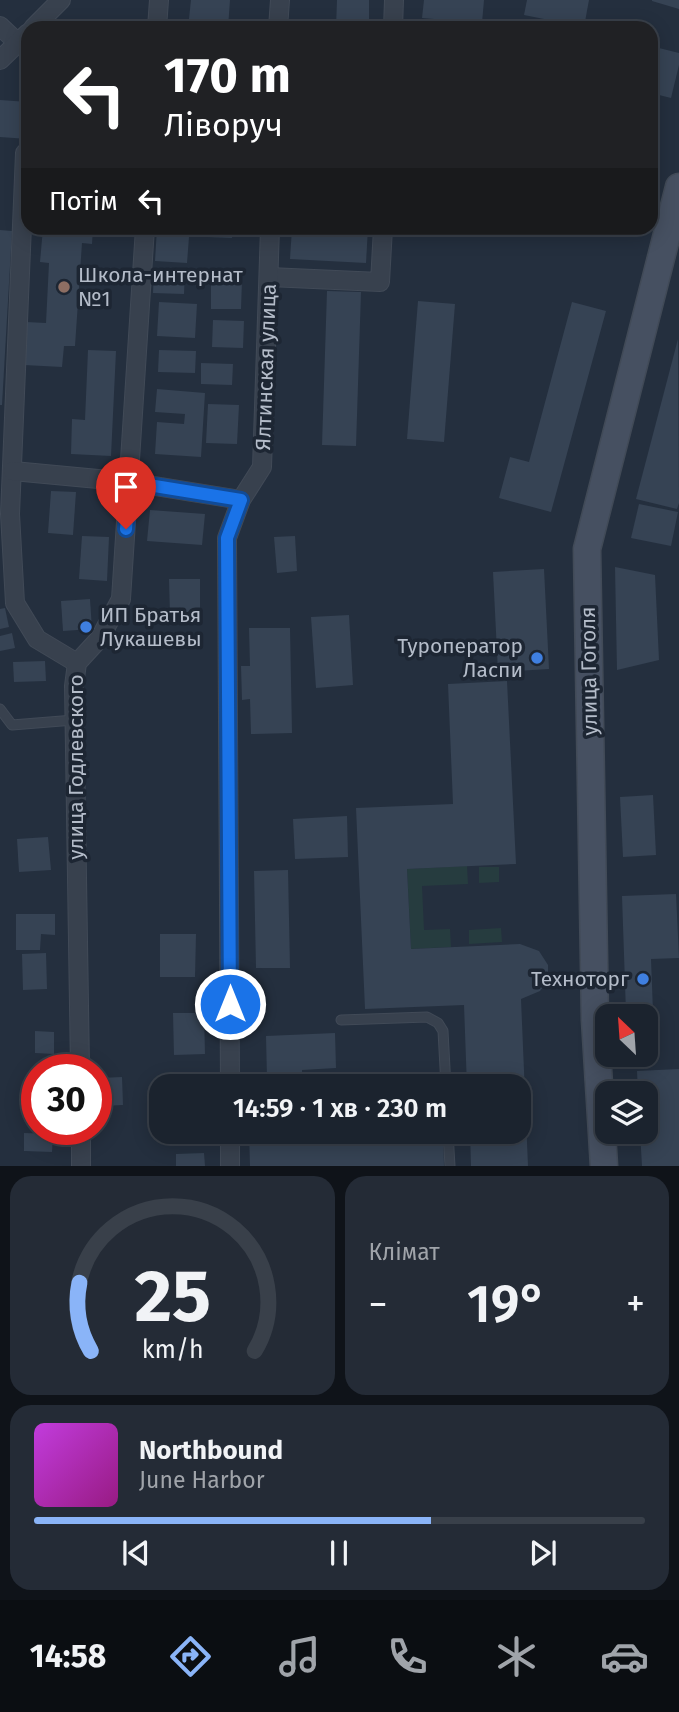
<!DOCTYPE html>
<html lang="uk">
<head>
<meta charset="utf-8">
<style>
  body { margin:0; font-family:"Fira Sans",sans-serif; background:#242b36; color:#f1f3f6; height:100vh; display:flex; flex-direction:column; font-size:26px; white-space:nowrap }
  * { box-sizing:border-box; margin:0 }
  p { font-size:23px; color:#a0a4aa }
  .icon { flex:none; width:38px; height:38px; fill:none; stroke:currentColor; stroke-width:2; stroke-linecap:round; stroke-linejoin:round }
  .map { position:relative; height:1166px; overflow:hidden }
  .panel { display:flex; flex-direction:column; gap:10px; padding:10px; background:#0f1319; flex:1 }
  .panel>* { flex:none }
  .hud { position:absolute; left:21px; top:21px; width:637px; height:214px; border-radius:21px; box-shadow:0 4px 18px #0003,0 0 0 2px #39404a; background:#202124; color:#fff; overflow:hidden }
  .needle { width:46px; rotate:335deg }
  .fabs { position:absolute; left:595px; top:1004px; display:grid; gap:14px }
  .fabs a { display:grid; place-items:center; width:63px; height:63px; border-radius:14px; background:#1b232e; box-shadow:0 4px 18px #0003,0 0 0 2px #39404a; font-size:35px }
  .speed { position:absolute; left:21px; top:1054px; display:flex; gap:14px; font-size:35px; font-weight:700; text-align:center }
  .speed>* { display:grid; place-content:center; width:91px; height:91px; border-radius:50%; background:#1b232e; box-shadow:0 4px 18px #0003,0 0 0 2px #39404a; line-height:1 }
  .speed .limit { border:10px solid #d22; background:#fff; color:#111 }
  .pin { position:absolute; display:grid; place-items:center; width:60px; height:60px; color:#fff; margin:-72px -30px; border-radius:50% 50% 50% 0; rotate:-45deg; box-shadow:0 0 7px #0007 }
  .pin .icon { rotate:45deg }
  .me { position:absolute; width:77px; margin:-38px; rotate:0deg; stroke-linejoin:round; filter:drop-shadow(0 0 5px #0008) }
  .turn { display:flex; align-items:center; gap:24px; height:147px; padding:0 28px; font-size:32px }
  .turn .icon { width:91px; height:91px; stroke-width:2.5 }
  .turn b { display:block; font-size:49px; line-height:60px }
  .then { display:flex; align-items:center; height:66px; padding:0 28px; background:#0003; gap:14px; font-size:26px }
  .big { font-size:52px; font-weight:600; line-height:1.1 }
  .panel .widget { flex:1; display:flex; flex-direction:column; justify-content:center; gap:10px; min-width:0; padding:0 24px; border-radius:21px; background:#242b36 }
  .panel .dial { align-items:center; gap:0 }
  .dial svg { height:182px; overflow:visible; fill:none; stroke:#39404a; stroke-width:7; stroke-linecap:round; text-anchor:middle }
  .dial text { fill:#f1f3f6; stroke:none }
  .song { display:flex; align-items:center; gap:21px }
  .cover { width:84px; height:84px; border-radius:10px; background:linear-gradient(135deg,hsl(290 70% 55%),hsl(310 70% 35%)) }
  .played { height:7px; border-radius:4px; background:linear-gradient(90deg,#8ab4f8 65%,#39404a 65%) }
  .keys { display:flex; justify-content:space-around; direction:ltr }
  .heat { display:flex; justify-content:space-between; align-items:center; font-size:38px; direction:ltr }
  .panel .tiles { flex:1; display:grid; gap:10px; grid-template-columns:1fr 1fr }
  .widget:last-child { grid-column:span 2 }
  .trip { position:absolute; left:149px; top:1074px; width:382px; height:70px; border-radius:21px; background:#1b232e; box-shadow:0 4px 18px #0003,0 0 0 2px #39404a; font-weight:600; line-height:70px; text-align:center }
  .tabs { display:flex; height:112px; justify-content:space-around; align-items:center; background:#0b0e12; color:#a0a4aa }
  .tabs .icon { width:49px; height:49px }
  .tabs .on { color:#8ab4f8 }
  .tabs b { font-size:32px; color:#f1f3f6 }
  .map>svg:first-child { display:block }
  .green { fill:#263c3f }
  .building { fill:#364354 }
  .lines { fill:none; stroke-linecap:round; stroke-linejoin:round }
  .service-casing { stroke:#414a57; stroke-width:11 }
  .minor-casing { stroke:#414a57; stroke-width:20 }
  .secondary-casing { stroke:#414a57; stroke-width:29 }
  .service { stroke:#38414e; stroke-width:9 }
  .minor { stroke:#38414e; stroke-width:18 }
  .secondary { stroke:#465061; stroke-width:26 }
  .route-casing { stroke:#114b97; stroke-width:18 }
  .route { stroke:#1a73e8; stroke-width:12 }
  .education-dot { fill:#8d6e63; stroke:#1d2633; stroke-width:2.5 }
  .shop-dot { fill:#3f7fe0; stroke:#1d2633; stroke-width:2.5 }
  .labels { text-anchor:middle; dominant-baseline:central; stroke-width:7; stroke-linejoin:round; paint-order:stroke }
  .poi-label { font-size:21px; fill:#b4bcc9; stroke:#1d2633; text-anchor:start }
  .street-label { font-size:21px; fill:#b4bcc9; stroke:#1d2633 }
</style>
</head>
<body>
<div class="map">
<svg width="679" height="1166" viewBox="0 0 679 1166">
  <rect width="100%" height="100%" fill="#242f3e"/>
  <g class="green">
    <path d="M467,866l1,18 -46,2 2,44 26,-1 1,18 -40,2 -4,-80z"/>
    <path d="M479,867h20v15l-20,1z"/>
    <path d="M501,928l1,14 -33,2v-14z"/>
  </g>
  <g class="building">
    <path d="M191,0h39l-2,28h-40z"/>
    <path d="M337,0h32v28h-33z"/>
    <path d="M424,0h60l-2,23 -60,-5z"/>
    <path d="M527,0h62l-5,27 -60,-12z"/>
    <path d="M652,0h27v9l-27,-8z"/>
    <path d="M651,46l28,7v12l-8,33 -20,-5z"/>
    <path d="M0,100l28,2v37l-28,-2z"/>
    <path d="M43,228h50l-1,16 -10,-1 -7,103h-11l-2,21 -38,-2 2,-43 20,1 3,-60 -9,-1z"/>
    <path d="M157,228h76l-1,10 -50,-2 7,1 -2,26 -32,-2z"/>
    <path d="M292,228h76l-2,35 -76,-4z"/>
    <path d="M0,230l12,1 -10,174h-2z"/>
    <path d="M154,268l31,2 -1,24 -31,-1z"/>
    <path d="M211,280h31l-1,29h-30z"/>
    <path d="M327,291l34,1 -5,154 -34,-1z"/>
    <path d="M418,301l37,3 -11,138 -37,-3z"/>
    <path d="M159,302l38,2 -2,34 -38,-2z"/>
    <path d="M572,302l34,9 -55,201 -52,-14 11,-41 19,5z"/>
    <path d="M213,320l31,1 -1,27 -31,-1z"/>
    <path d="M678,339l1,164 -2,6 -41,-10z"/>
    <path d="M88,350l28,1 -5,105 -40,-2 1,-35 13,1z"/>
    <path d="M159,350l37,1 -1,22 -37,-1z"/>
    <path d="M201,363l32,1 -1,21 -31,-1z"/>
    <path d="M157,389l48,4 -4,64 -46,-3 2,-32 27,2 1,-10 -30,-2z"/>
    <path d="M208,404l31,1 -2,39 -31,-1z"/>
    <path d="M51,491l25,1 -3,43 -25,-2z"/>
    <path d="M639,504l39,8 -7,34 -40,-8z"/>
    <path d="M150,510l55,4 -3,31 -55,-4z"/>
    <path d="M82,536l27,1 -2,44 -28,-2z"/>
    <path d="M295,536l2,35 -20,2 -3,-36z"/>
    <path d="M615,567l40,8 4,85 -42,10z"/>
    <path d="M544,569l5,100 -51,3 -5,-100z"/>
    <path d="M169,579h31v35l-30,1z"/>
    <path d="M90,599l2,30 -29,2 -2,-30z"/>
    <path d="M5,608l4,19 -9,2v-20z"/>
    <path d="M349,615l4,70 -37,3 -5,-71z"/>
    <path d="M249,628h41l2,105 -41,1 -1,-35 -8,1 -1,-34h9z"/>
    <path d="M12,633l3,15 -15,3v-15z"/>
    <path d="M45,661l1,20 -32,1 -1,-20z"/>
    <path d="M507,681l9,183 -109,5 4,80 109,-5 19,7 9,14v15l-8,11 -19,8 7,167h-57l-1,-34h48v-45h-51l-3,-82 -99,4 -9,-201 97,-4 -5,-120z"/>
    <path d="M653,795l3,60 -33,2 -3,-60z"/>
    <path d="M347,816l1,41 -53,2 -2,-40z"/>
    <path d="M48,837l3,33 -32,2 -2,-33z"/>
    <path d="M288,870l2,98h-34l-2,-97z"/>
    <path d="M676,894l3,64 -28,1 2,53 -27,1 -4,-117z"/>
    <path d="M16,914h39v21l-14,-1 -1,16h-24z"/>
    <path d="M160,934h36l-1,43h-35z"/>
    <path d="M46,953l1,36 -24,1 -1,-36z"/>
    <path d="M173,1013h31l1,41 -31,1z"/>
    <path d="M35,1031l19,1v22l-19,-1z"/>
    <path d="M335,1033l1,35 -34,2v17h-55v-8l20,-1 -1,-42z"/>
    <rect x="31" y="1068" width="6" height="22"/>
    <path d="M679,1069v97h-37l-2,-34h6v-38h-8l-1,-23z"/>
    <path d="M122,1077l1,28 -22,1 -1,-28z"/>
    <path d="M249,1132h55l1,6 138,-6 1,34h-194z"/>
    <path d="M24,1133l29,1 -1,18 -28,-1z"/>
    <path d="M204,1153l1,13h-29v-12z"/>
  </g>
  <g class="lines">
    <defs>
      <g id="service">
        <path d="M0,709l12,16 62,-5"/>
        <path d="M341,1020l86,-3 11,6 5,8 3,56"/>
        <path d="M448,1132l2,34"/>
      </g>
      <g id="minor">
        <path d="M0,26l18,17"/>
        <path d="M33,28l28,-28"/>
        <path d="M157,28l2,-28"/>
        <path d="M278,28l2,-28"/>
        <path d="M393,28l1,-28"/>
        <path d="M0,60l28,-27"/>
        <path d="M25,153l-15,361 5,89 22,36 40,24"/>
        <path d="M269,277l111,5 3,-54"/>
        <path d="M13,471l117,11 111,18"/>
        <path d="M80,1069l-6,-383 3,-23 23,-25 21,-39 24,-371"/>
        <path d="M230,1087l-3,-549 14,-38 21,-33 8,-239"/>
        <path d="M81,1129v37"/>
        <path d="M230,1132v34"/>
      </g>
      <path id="secondary" d="M604,1166l-9,-146 -8,-471 92,-362"/>
    </defs>
    <use href="#service" class="service-casing"/>
    <use href="#minor" class="minor-casing"/>
    <use href="#secondary" class="secondary-casing"/>
    <use href="#service" class="service"/>
    <use href="#minor" class="minor"/>
    <use href="#secondary" class="secondary"/>
  </g>
  <g class="lines">
    <defs>
      <path id="route" d="M126,529l4,-47 111,18 -14,38 3,466"/>
    </defs>
    <use href="#route" class="route-casing"/>
    <use href="#route" class="route"/>
  </g>
  <circle class="education-dot" cx="64" cy="287" r="7"/>
  <g class="shop-dot">
    <circle cx="86" cy="627" r="7"/>
    <circle cx="537" cy="658" r="7"/>
    <circle cx="643" cy="979" r="7"/>
  </g>
  <g class="labels">
    <g class="poi-label">
      <text x="78" y="275">Школа-интернат<tspan x="78" dy="24">№1</tspan></text>
      <text x="100" y="615">ИП Братья<tspan x="100" dy="24">Лукашевы</tspan></text>
      <text x="523" y="646" text-anchor="end">Туроператор<tspan x="523" dy="24">Ласпи</tspan></text>
      <text x="629" y="979" text-anchor="end">Техноторг</text>
    </g>
    <g class="street-label">
      <text transform="translate(266 367) rotate(-88)">Ялтинская улица</text>
      <text transform="translate(589 671) rotate(-91)">улица Гоголя</text>
      <text transform="translate(76 767) rotate(-90)">улица Годлевского</text>
    </g>
  </g>
</svg>
<div class="fabs">
<a><svg class="needle" viewBox="-14 -14 28 28"><path d="M0-13l5 13h-10z" fill="#e53935"/><path d="M0 13l5-13h-10z" fill="#a0a4aa"/></svg></a>
<a><svg class="icon" aria-label="layers" viewBox="0 0 24 24"><path d="M12 4l9 5-9 5-9-5zM3 14l9 5 9-5"/></svg></a>
</div>
<div class="speed"><div class="limit">30</div></div>
<div class="pin" style="left:126px;top:529px;background:#d93025"><svg class="icon" aria-label="arrive" viewBox="0 0 24 24"><path d="M6 21V4h12l-3 4 3 4H6"/></svg></div>
<svg class="me" style="left:230px;top:1004px" viewBox="-20 -20 40 40"><circle r="17" fill="#1a73e8" stroke="#fff" stroke-width="3"/><path d="M0-11L8 9 0 5-8 9z" fill="#fff"/></svg>
<div class="trip">14:59 · 1 хв · 230 m</div>
<div class="hud">
<div class="turn"><svg class="icon" aria-label="left" viewBox="0 0 24 24"><path d="M17 20v-9H6M10 6l-5 5 5 5"/></svg><div><b>170 m</b>Ліворуч</div></div>
<div class="then">Потім<svg class="icon" aria-label="left" viewBox="0 0 24 24"><path d="M17 20v-9H6M10 6l-5 5 5 5"/></svg></div>
</div>
</div>
<section class="panel">
<div class="tiles">
<div class="widget dial"><svg viewBox="0 0 100 80">
<path d="M14 69A42 42 0 1 1 86 69"/>
<path d="M14 69A42 42 0 0 1 9 39" stroke="#8ab4f8"/>
<text x="50" y="56" font-size="32" font-weight="700">25</text>
<text x="50" y="72" font-size="11">km/h</text>
</svg></div>
<div class="widget"><p>Клімат</p>
<div class="heat"><a>−</a><b class="big">19°</b><a>+</a></div>
</div>
<div class="widget">
<div class="song"><i class="cover"></i><div><b>Northbound</b><p>June Harbor</p></div></div>
<div class="played"></div>
<div class="keys"><svg class="icon" aria-label="previous" viewBox="0 0 24 24"><path d="M18 5L8 12l10 7zM5 5v14"/></svg><svg class="icon" aria-label="pause" viewBox="0 0 24 24"><path d="M8 5v14M16 5v14"/></svg><svg class="icon" aria-label="next" viewBox="0 0 24 24"><path d="M6 5l10 7-10 7zM19 5v14"/></svg></div>
</div>
</div>
</section>
<nav class="tabs">
<b>14:58</b>
<svg class="icon on" aria-label="directions" viewBox="0 0 24 24"><path d="M12 3l9 9-9 9-9-9zM9 14v-3h6M13 9l2 2-2 2"/></svg>
<svg class="icon" aria-label="music" viewBox="0 0 24 24"><path d="M9 18V5l10-2v13"/><circle cx="6" cy="18" r="3"/><circle cx="16" cy="16" r="3"/></svg>
<svg class="icon" aria-label="phone" viewBox="0 0 24 24"><path d="M5 4h4l2 5-3 2q2 4 5 5l2-3 5 2v4C11 20 4 13 5 4z"/></svg>
<svg class="icon" aria-label="climate" viewBox="0 0 24 24"><path d="M12 3v18M4 7l16 10M4 17L20 7"/></svg>
<svg class="icon" aria-label="car" viewBox="0 0 24 24"><path d="M5 17H2v-5l4-1 3-4h7l3 4 3 1v5h-3M9 17h6M6 11h13"/><circle cx="7" cy="17" r="2"/><circle cx="17" cy="17" r="2"/></svg>
</nav>
</body>
</html>
